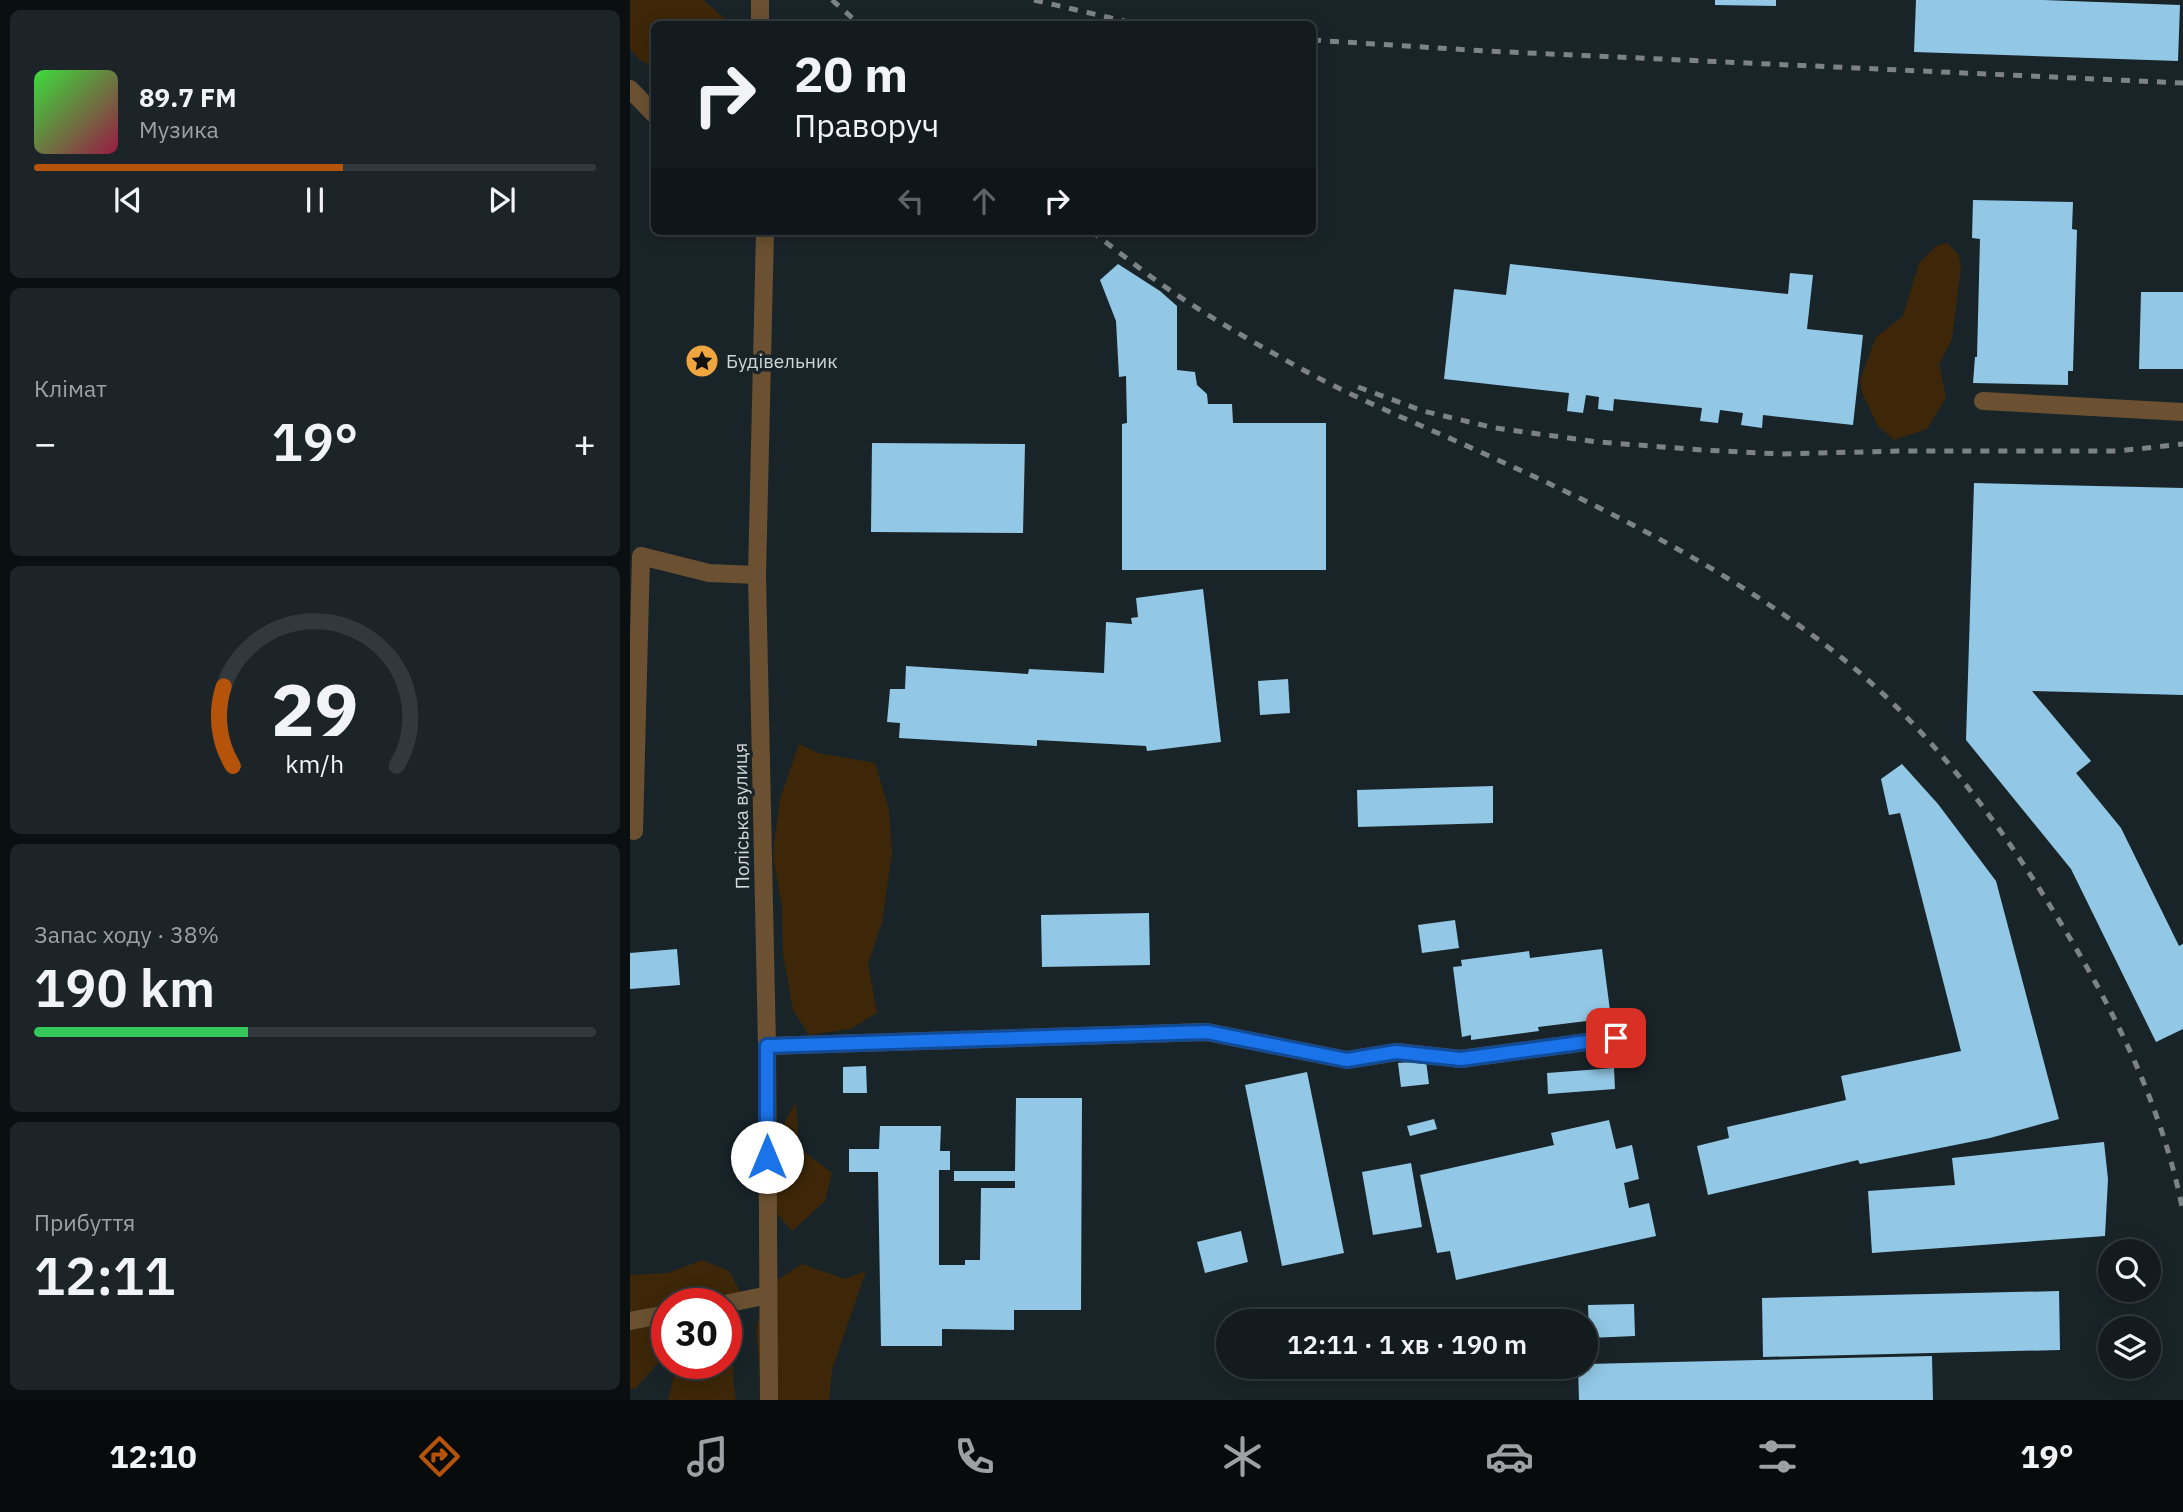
<!DOCTYPE html>
<html lang="uk">
<head>
<meta charset="utf-8">
<style>
  body { margin:0; font-family:"IBM Plex Sans",sans-serif; background:#1c2428; color:#f1f3f6; height:100vh; display:flex; flex-direction:column; font-size:26px; white-space:nowrap }
  * { box-sizing:border-box; margin:0 }
  p { font-size:23px; color:#9da1a4 }
  .icon { flex:none; width:38px; height:38px; fill:none; stroke:currentColor; stroke-width:2; stroke-linecap:round; stroke-linejoin:round }
  .map { position:relative; flex:1; overflow:hidden }
  .sheet { display:flex; flex-direction:column; gap:10px; padding:10px; background:#0a0f11; width:630px }
  .sheet>* { flex:none }
  .banner { position:absolute; left:21px; top:21px; width:665px; height:214px; border-radius:10px; box-shadow:0 4px 18px #0003,0 0 0 2px #32393d; background:#131b1f; color:#f1f3f6; overflow:hidden }
  .tools { position:absolute; left:1468px; top:1239px; display:grid; gap:14px }
  .tools a { display:grid; place-items:center; width:63px; height:63px; border-radius:50%; background:#131b1f; box-shadow:0 4px 18px #0003,0 0 0 2px #32393d; font-size:35px }
  .speed { position:absolute; left:21px; top:1288px; display:flex; gap:14px; font-size:35px; font-weight:700; text-align:center }
  .speed>* { display:grid; place-content:center; width:91px; height:91px; border-radius:50%; background:#131b1f; box-shadow:0 4px 18px #0003,0 0 0 2px #32393d; line-height:1 }
  .speed .limit { border:10px solid #d22; background:#fff; color:#111 }
  .pin { position:absolute; display:grid; place-items:center; width:60px; height:60px; color:#fff; margin:-30px; border-radius:14px; box-shadow:0 4px 10px #0006 }
  .me { position:absolute; width:77px; margin:-38px; rotate:0deg; stroke-linejoin:round; filter:drop-shadow(0 0 5px #0008) }
  .turn { display:flex; align-items:center; gap:24px; height:147px; padding:0 28px; font-size:32px }
  .turn .icon { width:91px; height:91px; stroke-width:2.5 }
  .turn b { display:block; font-size:49px; line-height:60px }
  .lanes { display:flex; align-items:center; height:66px; padding:0 28px; background:#0003; justify-content:center; gap:35px; direction:ltr }
  .lanes .off { opacity:.35 }
  .big { font-size:52px; font-weight:600; line-height:1.1 }
  .sheet .tile { flex:1; display:flex; flex-direction:column; justify-content:center; gap:10px; min-width:0; padding:0 24px; border-radius:10px; background:#1c2428 }
  .sheet .dial { align-items:center; gap:0 }
  .dial svg { height:182px; overflow:visible; fill:none; stroke:#32393d; stroke-width:7; stroke-linecap:round; text-anchor:middle }
  .dial text { fill:#f1f3f6; stroke:none }
  .song { display:flex; align-items:center; gap:21px }
  .cover { width:84px; height:84px; border-radius:10px; background:linear-gradient(135deg,hsl(120 70% 55%),hsl(340 70% 35%)) }
  .played { height:7px; border-radius:4px; background:linear-gradient(90deg,#b45309 55%,#32393d 55%) }
  .keys { display:flex; justify-content:space-around; direction:ltr }
  .heat { display:flex; justify-content:space-between; align-items:center; font-size:38px; direction:ltr }
  .charge { height:10px; border-radius:5px; background:linear-gradient(90deg,#34c759 38%,#32393d 0) }
  .trip { position:absolute; left:586px; top:1309px; width:382px; height:70px; border-radius:35px; background:#131b1f; box-shadow:0 4px 18px #0003,0 0 0 2px #32393d; font-weight:600; line-height:70px; text-align:center }
  .dock { display:flex; height:112px; justify-content:space-around; align-items:center; background:#080b0c; color:#9da1a4 }
  .dock .icon { width:49px; height:49px }
  .dock .current { color:#b45309 }
  .dock b { font-size:32px; color:#f1f3f6 }
  main { display:flex; flex:1; min-height:0 }
  .map>svg:first-child { display:block }
  .green { fill:#3d2708 }
  .building { fill:#92c8e5 }
  .lines { fill:none; stroke-linecap:round; stroke-linejoin:round }
  .lane { stroke:#6b5131; stroke-width:18 }
  .street { stroke:#6b5131; stroke-width:18 }
  .rail { stroke:#7b8387; stroke-width:5; stroke-dasharray:9 9; stroke-linecap:butt }
  .route-casing { stroke:#114b97; stroke-width:18 }
  .route { stroke:#1a73e8; stroke-width:12 }
  .labels { text-anchor:middle; dominant-baseline:central; stroke-width:7; stroke-linejoin:round; paint-order:stroke }
  .poi-label { font-size:19px; fill:#cfd5d9; stroke:#192429; text-anchor:start }
  .street-label { font-size:19px; fill:#cfd5d9; stroke:#192429 }
</style>
</head>
<body>
<main>
<section class="sheet">
<div class="tile">
<div class="song"><i class="cover"></i><div><b>89.7 FM</b><p>Музика</p></div></div>
<div class="played"></div>
<div class="keys"><svg class="icon" aria-label="previous" viewBox="0 0 24 24"><path d="M18 5L8 12l10 7zM5 5v14"/></svg><svg class="icon" aria-label="pause" viewBox="0 0 24 24"><path d="M8 5v14M16 5v14"/></svg><svg class="icon" aria-label="next" viewBox="0 0 24 24"><path d="M6 5l10 7-10 7zM19 5v14"/></svg></div>
</div>
<div class="tile"><p>Клімат</p>
<div class="heat"><a>−</a><b class="big">19°</b><a>+</a></div>
</div>
<div class="tile dial"><svg viewBox="0 0 100 80">
<path d="M14 69A42 42 0 1 1 86 69"/>
<path d="M14 69A42 42 0 0 1 10 34" stroke="#b45309"/>
<text x="50" y="56" font-size="32" font-weight="700">29</text>
<text x="50" y="72" font-size="11">km/h</text>
</svg></div>
<div class="tile"><p>Запас ходу · 38%</p><b class="big">190 km</b><div class="charge"></div></div>
<div class="tile"><p>Прибуття</p><b class="big">12:11</b></div>
</section>
<div class="map">
<svg width="1553" height="1400" viewBox="0 0 1553 1400">
  <rect width="100%" height="100%" fill="#192429"/>
  <g class="green">
    <path d="M0,0h73l21,18 2,6h-72v44l-14,-8 -10,-11z"/>
    <path d="M1317,243l11,11 3,12 -9,73 -13,25 7,34 -19,31 -33,11 -17,-15 -15,-33 -2,-12 16,-43 27,-21 16,-53 17,-17z"/>
    <path d="M169,744l19,9 57,10 14,47 3,42 -10,70 -14,42 9,49 -27,16 -41,6 -16,-25 -10,-55 -1,-48 -9,-52 7,-56z"/>
    <path d="M166,1103l3,45 33,25 -7,28 -33,30 -23,-27c3,-38 5,-69 27,-101z"/>
    <path d="M72,1260l27,11 14,26 -17,18v-11h-59v56l-10,4 -21,24 -6,1v-114l38,-2z"/>
    <path d="M172,1264l43,15 21,-8 -34,99 -3,30h-67l-6,-73 15,-43z"/>
    <path d="M104,1328l-1,51 3,21h-68l8,-33 6,-4h44v-30z"/>
  </g>
  <g class="building">
    <path d="M1085,0h61v6l-61,-1z"/>
    <path d="M1286,0h127l137,5 -2,56 -264,-9z"/>
    <path d="M1343,200l100,2 -1,27 5,1 -4,141h-5v14l-95,-2 2,-26h2l3,-118 -8,-1z"/>
    <path d="M488,264l42,27 17,15v64l18,2 2,13 10,9 1,10h24l1,19h93v147h-204v-146l5,-1 -1,-47 -7,1 -3,-56 -16,-41z"/>
    <path d="M880,264l278,30 2,-21 23,2 -6,54 56,6 -10,90 -90,-10 -1,13 -21,-3 2,-12 -23,-3 -2,13 -18,-2 2,-13 -88,-9 -1,12 -15,-2 1,-12 -13,-2 -3,18 -16,-2 2,-18 -125,-14 10,-90 52,6z"/>
    <path d="M1511,292h42v77h-44z"/>
    <path d="M242,443l153,1 -2,89 -152,-1z"/>
    <path d="M1344,483l209,5v207l-151,-4 59,70 -15,12 45,55 58,118 4,-2v85l-27,13 -85,-173 -105,-129z"/>
    <path d="M573,589l18,153 -74,9 -1,-5 -109,-6v6l-138,-8 1,-15 -13,-1 3,-33h15l1,-23 122,8 1,-5 75,4 2,-51 26,2 -1,-6 7,-1 -2,-19z"/>
    <path d="M658,679l2,34 -30,2 -2,-34z"/>
    <path d="M1272,764l36,40 58,77 63,238 -69,19 -130,26 -2,-4 -150,35 -11,-49 32,-8 -2,-11 119,-27 -5,-24 120,-25 -61,-238 -11,2 -8,-36z"/>
    <path d="M863,786v37l-135,4 -1,-37z"/>
    <path d="M519,913l1,52 -108,2 -1,-52z"/>
    <path d="M825,920l4,28 -37,5 -4,-28z"/>
    <path d="M47,949l3,36 -50,4v-36z"/>
    <path d="M972,949l9,69 -73,9 1,4 -68,9v-5l-9,2 -9,-70 9,-1 -1,-6 68,-9 1,7z"/>
    <path d="M796,1061l3,23 -28,3 -3,-24z"/>
    <path d="M236,1066l1,27h-24v-26z"/>
    <path d="M984,1068l1,21 -67,5 -1,-21z"/>
    <path d="M677,1072l37,181 -62,13 -37,-181z"/>
    <path d="M386,1098h66l-1,212h-67v20l-72,-1v17h-61l-3,-174h-29v-23h30l1,-23h61l-1,25h10v19h-11v95h26v-5h15l1,-72h34v-7h-61v-10h61z"/>
    <path d="M804,1119l3,10 -27,7 -3,-10z"/>
    <path d="M979,1120l7,29 16,-4 7,34 -15,4 5,25 20,-5 7,33 -200,44 -6,-29 -13,2 -17,-78 134,-30 -3,-12z"/>
    <path d="M1474,1142l4,37 -3,57 -233,17 -4,-62 87,-6 -3,-27z"/>
    <path d="M781,1163l11,64 -49,8 -11,-63z"/>
    <path d="M611,1231l7,31 -43,11 -8,-31z"/>
    <path d="M1429,1291l1,59 -297,7 -1,-59z"/>
    <path d="M1004,1304l1,32 -46,2 -1,-33z"/>
    <path d="M1302,1356l1,44h-354l-1,-33h8v-3z"/>
  </g>
  <g class="lines">
    <g class="lane">
      <path d="M130,0v24"/>
      <path d="M1353,401l200,11"/>
      <path d="M4,831l7,-275 68,17 48,2"/>
      <path d="M137,1046l440,-14 140,28 50,-8 64,7 155,-21"/>
      <path d="M95,1304l43,-9"/>
      <path d="M0,1321l37,-7"/>
    </g>
    <g class="street">
      <path d="M0,89l24,25"/>
      <path d="M135,231l-8,344 10,471 2,354"/>
    </g>
    <g class="rail">
      <path d="M202,0l27,24"/>
      <path d="M404,0l94,22 25,2"/>
      <path d="M682,40l174,11 697,32"/>
      <path d="M461,231c28,21 56,44 86,64 42,28 88,54 132,78 54,29 112,52 167,77 129,58 256,120 366,208 88,71 157,164 215,259 56,90 106,190 126,295"/>
      <path d="M728,387l65,24 72,17 103,14 105,8 78,4 118,-3h219l65,-7"/>
    </g>
  </g>
  <g class="lines">
    <defs>
      <path id="route" d="M137,1157v-111l440,-14 140,28 49,-8 65,7 155,-21"/>
    </defs>
    <use href="#route" class="route-casing"/>
    <use href="#route" class="route"/>
  </g>
  <defs>
    <symbol id="sight-disc" viewBox="-11 -11 22 22"><circle r="9.5" fill="#f0a63f" stroke="#192429"/><path d="M0-6L1.8-2.2L6-1.7L2.9 1.2L3.7 5.4L0 3.3L-3.7 5.4L-2.9 1.2L-6-1.7L-1.8-2.2Z" fill="#111"/></symbol>
  </defs>
  <g fill-rule="evenodd">
    <use href="#sight-disc" x="53" y="342" width="38" height="38"/>
  </g>
  <g class="labels">
    <g class="poi-label">
      <text x="96" y="361">Будівельник</text>
    </g>
    <g class="street-label">
      <text transform="translate(111 816) rotate(-91)">Поліська вулиця</text>
    </g>
  </g>
</svg>
<div class="tools">
<a><svg class="icon" aria-label="search" viewBox="0 0 24 24"><circle cx="10" cy="10" r="6"/><path d="M15 15l6 6"/></svg></a>
<a><svg class="icon" aria-label="layers" viewBox="0 0 24 24"><path d="M12 4l9 5-9 5-9-5zM3 14l9 5 9-5"/></svg></a>
</div>
<div class="speed"><div class="limit">30</div></div>
<div class="pin" style="left:986px;top:1038px;background:#d93025"><svg class="icon" aria-label="arrive" viewBox="0 0 24 24"><path d="M6 21V4h12l-3 4 3 4H6"/></svg></div>
<svg class="me" style="left:137px;top:1157px" viewBox="-20 -20 40 40"><circle r="19" fill="#fff"/><path d="M0-13L10 11 0 6-10 11z" fill="#1a73e8"/></svg>
<div class="trip">12:11 · 1 хв · 190 m</div>
<div class="banner">
<div class="turn"><svg class="icon" aria-label="right" viewBox="0 0 24 24"><path d="M7 20v-9h11M14 6l5 5-5 5"/></svg><div><b>20 m</b>Праворуч</div></div>
<div class="lanes"><svg class="icon off" aria-label="left" viewBox="0 0 24 24"><path d="M17 20v-9H6M10 6l-5 5 5 5"/></svg><svg class="icon off" aria-label="ahead" viewBox="0 0 24 24"><path d="M12 20V5M6 11l6-6 6 6"/></svg><svg class="icon" aria-label="right" viewBox="0 0 24 24"><path d="M7 20v-9h11M14 6l5 5-5 5"/></svg></div>
</div>
</div>
</main>
<nav class="dock">
<b>12:10</b>
<svg class="icon current" aria-label="directions" viewBox="0 0 24 24"><path d="M12 3l9 9-9 9-9-9zM9 14v-3h6M13 9l2 2-2 2"/></svg>
<svg class="icon" aria-label="music" viewBox="0 0 24 24"><path d="M9 18V5l10-2v13"/><circle cx="6" cy="18" r="3"/><circle cx="16" cy="16" r="3"/></svg>
<svg class="icon" aria-label="phone" viewBox="0 0 24 24"><path d="M5 4h4l2 5-3 2q2 4 5 5l2-3 5 2v4C11 20 4 13 5 4z"/></svg>
<svg class="icon" aria-label="climate" viewBox="0 0 24 24"><path d="M12 3v18M4 7l16 10M4 17L20 7"/></svg>
<svg class="icon" aria-label="car" viewBox="0 0 24 24"><path d="M5 17H2v-5l4-1 3-4h7l3 4 3 1v5h-3M9 17h6M6 11h13"/><circle cx="7" cy="17" r="2"/><circle cx="17" cy="17" r="2"/></svg>
<svg class="icon" aria-label="filters" viewBox="0 0 24 24"><path d="M4 7h16M4 17h16"/><circle cx="9" cy="7" r="2"/><circle cx="15" cy="17" r="2"/></svg>
<b>19°</b>
</nav>
</body>
</html>
